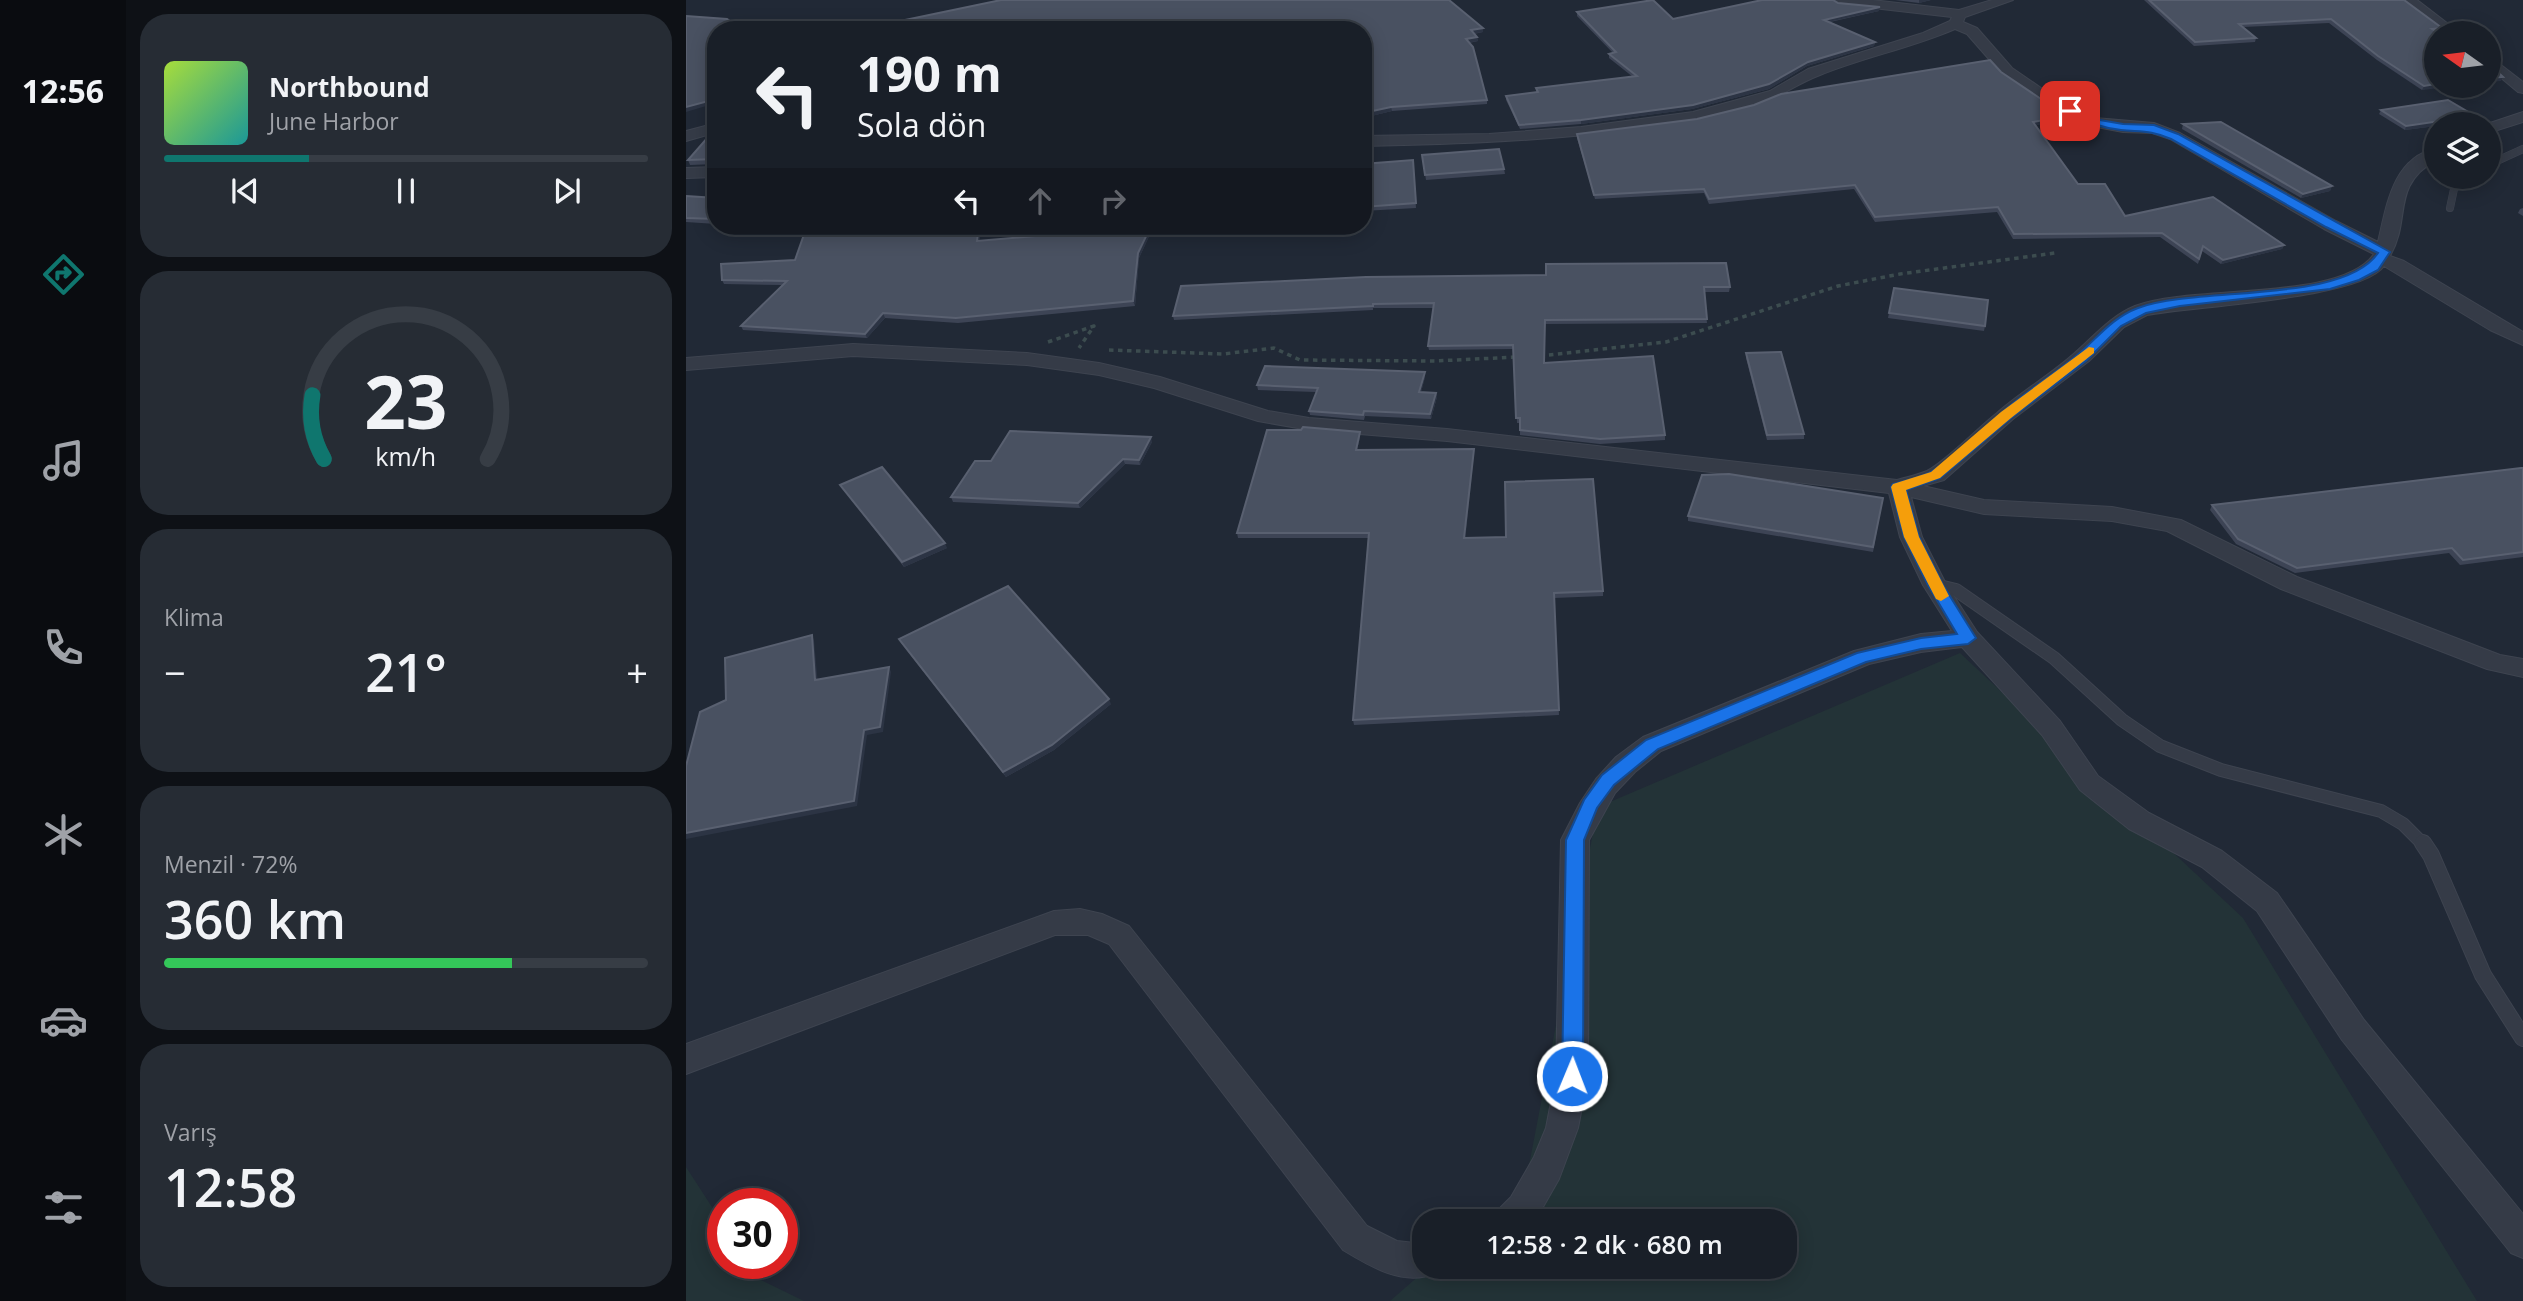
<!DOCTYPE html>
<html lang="tr">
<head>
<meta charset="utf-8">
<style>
  body { margin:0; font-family:"Open Sans",sans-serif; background:#262c34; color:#f1f3f6; height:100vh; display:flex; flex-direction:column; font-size:26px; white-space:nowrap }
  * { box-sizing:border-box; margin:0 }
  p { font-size:23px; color:#9fa2a8 }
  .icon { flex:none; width:38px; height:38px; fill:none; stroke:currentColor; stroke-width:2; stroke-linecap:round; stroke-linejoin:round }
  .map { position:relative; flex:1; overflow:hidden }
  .details { display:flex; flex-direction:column; gap:14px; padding:14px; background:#0e1116; width:560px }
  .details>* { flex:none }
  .banner { position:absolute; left:21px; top:21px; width:665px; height:214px; border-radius:28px; box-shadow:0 4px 18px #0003,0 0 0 2px #373d45; background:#191f28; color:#f1f3f6; overflow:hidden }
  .needle { width:46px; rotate:284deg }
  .tools { position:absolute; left:1738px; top:21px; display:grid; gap:14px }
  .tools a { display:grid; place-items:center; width:77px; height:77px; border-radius:50%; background:#191f28; box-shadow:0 4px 18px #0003,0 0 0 2px #373d45; font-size:35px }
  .speed { position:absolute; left:21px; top:1188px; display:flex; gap:14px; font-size:35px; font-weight:700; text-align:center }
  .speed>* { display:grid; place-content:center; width:91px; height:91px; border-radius:50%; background:#191f28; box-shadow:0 4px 18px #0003,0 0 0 2px #373d45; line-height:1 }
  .speed .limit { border:10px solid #d22; background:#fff; color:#111 }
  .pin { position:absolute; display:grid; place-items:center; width:60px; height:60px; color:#fff; margin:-30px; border-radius:14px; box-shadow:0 4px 10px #0006 }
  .me { position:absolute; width:77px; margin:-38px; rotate:1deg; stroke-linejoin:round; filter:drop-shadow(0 0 5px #0008) }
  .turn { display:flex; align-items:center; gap:24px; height:147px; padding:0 35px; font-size:32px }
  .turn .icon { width:91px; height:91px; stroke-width:2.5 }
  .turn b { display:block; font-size:49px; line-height:60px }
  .lanes { display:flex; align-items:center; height:66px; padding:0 35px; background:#0003; justify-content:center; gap:35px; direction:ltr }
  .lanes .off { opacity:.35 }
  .big { font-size:52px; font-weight:600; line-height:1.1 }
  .details .tile { flex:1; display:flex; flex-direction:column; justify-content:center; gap:10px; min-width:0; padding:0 24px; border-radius:28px; background:#262c34 }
  .details .dial { align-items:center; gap:0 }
  .dial svg { height:182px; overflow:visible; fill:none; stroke:#373d45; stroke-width:7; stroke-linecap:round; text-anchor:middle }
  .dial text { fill:#f1f3f6; stroke:none }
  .song { display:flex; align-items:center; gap:21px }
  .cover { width:84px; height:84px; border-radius:10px; background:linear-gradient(135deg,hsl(80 70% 55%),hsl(180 70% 35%)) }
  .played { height:7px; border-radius:4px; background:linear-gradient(90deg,#0f766e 30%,#373d45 30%) }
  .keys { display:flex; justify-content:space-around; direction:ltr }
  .heat { display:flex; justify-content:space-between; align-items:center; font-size:38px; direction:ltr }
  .charge { height:10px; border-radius:5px; background:linear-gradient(90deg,#34c759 72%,#373d45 0) }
  .trip { position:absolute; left:726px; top:1209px; width:385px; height:70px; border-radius:28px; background:#191f28; box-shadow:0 4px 18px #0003,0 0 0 2px #373d45; font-weight:600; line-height:70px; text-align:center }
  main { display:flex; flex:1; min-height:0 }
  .menu { display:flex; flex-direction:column; width:126px; justify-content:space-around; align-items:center; background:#0a0c10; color:#9fa2a8 }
  .menu .icon { width:49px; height:49px }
  .menu .selected { color:#0f766e }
  .menu b { font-size:32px; color:#f1f3f6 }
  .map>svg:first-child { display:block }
  .green { fill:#233337 }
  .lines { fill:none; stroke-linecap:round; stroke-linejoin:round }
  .lane-far2-casing { stroke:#3e4450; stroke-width:8 }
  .lane-far1-casing { stroke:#3e4450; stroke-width:14 }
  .lane-casing { stroke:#3e4450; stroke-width:18 }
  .street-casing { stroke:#3e4450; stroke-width:2 }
  .path { stroke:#3c4c4f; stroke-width:3.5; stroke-dasharray:4.5 4.5; stroke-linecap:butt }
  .lane-far2 { stroke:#353b47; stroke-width:7 }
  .lane-far1 { stroke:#353b47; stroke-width:12 }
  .lane { stroke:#353b47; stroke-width:16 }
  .street { fill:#353b47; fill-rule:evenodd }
  .wall { fill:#3d4455 }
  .shaded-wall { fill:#2c3444 }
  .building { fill:#495161; stroke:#596070; stroke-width:2 }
  .route { fill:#1a73e8; stroke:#114b97; stroke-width:2 }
  .slow { fill:#f59e0b }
</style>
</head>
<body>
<main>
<nav class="menu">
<b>12:56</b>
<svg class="icon selected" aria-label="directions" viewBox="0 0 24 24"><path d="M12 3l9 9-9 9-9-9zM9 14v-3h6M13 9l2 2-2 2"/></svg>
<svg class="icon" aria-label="music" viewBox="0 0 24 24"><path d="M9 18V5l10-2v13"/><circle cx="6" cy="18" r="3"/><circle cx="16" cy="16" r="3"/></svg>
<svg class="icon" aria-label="phone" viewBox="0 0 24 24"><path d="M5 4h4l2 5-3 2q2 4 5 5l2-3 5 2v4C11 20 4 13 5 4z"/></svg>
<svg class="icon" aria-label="climate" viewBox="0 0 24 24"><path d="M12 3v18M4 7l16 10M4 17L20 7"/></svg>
<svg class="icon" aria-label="car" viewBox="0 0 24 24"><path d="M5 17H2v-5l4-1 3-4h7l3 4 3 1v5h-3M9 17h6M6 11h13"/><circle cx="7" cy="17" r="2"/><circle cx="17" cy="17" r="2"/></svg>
<svg class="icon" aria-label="filters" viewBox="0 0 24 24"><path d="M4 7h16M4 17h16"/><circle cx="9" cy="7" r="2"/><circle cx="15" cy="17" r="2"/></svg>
</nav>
<section class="details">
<div class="tile">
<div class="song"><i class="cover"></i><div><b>Northbound</b><p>June Harbor</p></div></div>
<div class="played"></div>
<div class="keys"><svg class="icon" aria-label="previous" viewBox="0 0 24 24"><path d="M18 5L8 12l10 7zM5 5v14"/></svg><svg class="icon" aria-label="pause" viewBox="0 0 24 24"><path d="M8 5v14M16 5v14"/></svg><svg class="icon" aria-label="next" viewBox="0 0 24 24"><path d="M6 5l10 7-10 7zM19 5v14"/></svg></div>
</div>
<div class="tile dial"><svg viewBox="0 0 100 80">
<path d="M14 69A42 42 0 1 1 86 69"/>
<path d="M14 69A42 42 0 0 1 9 41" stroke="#0f766e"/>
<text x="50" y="56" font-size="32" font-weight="700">23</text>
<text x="50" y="72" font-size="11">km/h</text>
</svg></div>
<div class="tile"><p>Klima</p>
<div class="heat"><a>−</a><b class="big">21°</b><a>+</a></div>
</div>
<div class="tile"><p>Menzil · 72%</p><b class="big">360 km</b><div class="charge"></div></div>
<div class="tile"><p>Varış</p><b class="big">12:58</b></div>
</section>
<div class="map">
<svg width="1837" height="1301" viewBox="0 0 1837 1301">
  <rect width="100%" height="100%" fill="#212936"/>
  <g class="green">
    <path d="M1274,653l283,265 234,383h-1087l39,-34h356v-45l-302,-1 42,-35 73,-379z"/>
    <path d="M0,1167l37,57v40h25l9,14 47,23h-118z"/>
  </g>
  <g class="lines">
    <defs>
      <g id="lane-far2">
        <path d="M1802,165l35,-16"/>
        <path d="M1764,208l4,-19 12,-12"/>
      </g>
      <path id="lane-far1" d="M1249,585l21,5 98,68 68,62 38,26 61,24 160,41 22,13 21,21"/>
      <path id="lane" d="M1737,843l8,12 52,120 40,63"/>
      <g id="street">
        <path d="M1145,0h41l87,10 33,-10h21l-48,17 -2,5 14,6 35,40 42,29 41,21 59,5 26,10 156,88 42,21c9,-37 14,-83 58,-94v12c-46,27 -24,58 -46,96l14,5 119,71v13l-33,-15 -106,-64c-23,33 -191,40 -237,49l-23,12 -35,34 -76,58 -69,61 -21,6 61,14 128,7 69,13 116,57 203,78 23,4v18l-36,-8 -206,-80 -114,-58 -55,-10 -128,-7 -73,-17 11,40 24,47 31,48 83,89 38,55 51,37 73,38 55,42 87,127 159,194v44l-12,-5 -169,-213 -85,-129 -55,-44 -73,-38 -49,-39 -38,-55 -80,-88 -41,5 -52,12 -208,87 -26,21 -20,21 -26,47 -1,236 -10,52 -19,51 -24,42 -42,1 5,-12 13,-13 23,-40 12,-29 10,-52 5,-236 19,-37 16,-24 20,-22 27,-20 211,-86 67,-17 31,-3 -29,-46 -23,-48 -11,-44 -442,-52 -138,-11 -51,-9 -104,-33 -55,-13 -72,-10 -174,-9 -167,14v-12l167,-14 174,9 72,10 61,14 108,34 41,7 138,11 450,51c10,-3 21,-5 30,-9 19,-10 52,-44 70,-58 25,-22 55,-39 80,-62 19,-17 34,-35 58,-45 57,-22 206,-4 239,-52l-50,-25 -154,-90 -18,-6 -29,-1 -37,-7 -42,-22 -42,-29 -35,-40 -12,-5c-44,19 -91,28 -135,46 -24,9 -43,24 -67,32 -37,11 -76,17 -115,22 -91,12 -182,15 -275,17v-10l126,-2 92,-7 112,-15 77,-21 38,-22 115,-36 27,-12 2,-4 -114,-13z"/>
        <path d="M1716,0h15l43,33h-15z"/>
        <path d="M1802,55l35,27v11l-5,-1 -30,-25z"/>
        <path d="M1837,112v10l-35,11 -1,-9z"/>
        <path d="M23,125l7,4 -2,4 -28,8v-10z"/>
        <path d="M30,167v10l-30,1v-10z"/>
        <path d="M394,909l22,5 27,12 238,300 30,15 27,3v23h15l-3,6c-32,14 -65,-6 -93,-23l-234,-306 -21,-9h-33l-369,139v-30l368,-133z"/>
      </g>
    </defs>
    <use href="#lane-far2" class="lane-far2-casing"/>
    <use href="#lane-far1" class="lane-far1-casing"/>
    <use href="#lane" class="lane-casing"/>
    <use href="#street" class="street-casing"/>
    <g class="path">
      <path d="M362,342l46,-16 -15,22"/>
      <path d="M423,350l114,4 51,-6 26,12 135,1 82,-4"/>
      <path d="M854,356l126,-14 172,-56 62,-12 155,-21"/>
    </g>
    <use href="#lane-far2" class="lane-far2"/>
    <use href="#lane-far1" class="lane-far1"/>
    <use href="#lane" class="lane"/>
    <use href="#street" class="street"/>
  </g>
  <g class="wall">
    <path d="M1209,0h36l-12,3z"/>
    <path d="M1458,0h260l38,28 -2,4 -2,1 -2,53 -14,4 -45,-30 -48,-37 -86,4 13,11 -1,4 -61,4z"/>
    <path d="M1152,3l41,8 -49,11 45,20 -1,4 -67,20 -38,23 -77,20 -111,15 -61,5 -14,-29v-4l30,-3v-5l97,-11 -24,-19v-4l4,-1 -36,-37v-4l96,7z"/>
    <path d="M677,30l120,2 -9,2 3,3 1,4 -9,2 18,57v4l-95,7 -29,7z"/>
    <path d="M1315,72l68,47 -33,6 42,59 47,32 159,29 -2,4 -61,15 -19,-13 -4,13 -38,-27 -147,2 -16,-27 -122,10 -21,-33 -145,15 -5,-11 -109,6 -18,-61v-4l120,-15z"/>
    <path d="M1695,110l93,10 -38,4v2l-31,4 -26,-16z"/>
    <path d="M1497,124l149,62 -2,5 -29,7 -119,-69z"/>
    <path d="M30,128v36l-26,1 -2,-5z"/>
    <path d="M736,155l82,14 1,5 -79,6z"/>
    <path d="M727,160l3,48 -53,3v-49v2z"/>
    <path d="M0,196l30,2v26l-30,-2z"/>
    <path d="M1837,208v8l-5,-3 2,-4z"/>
    <path d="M121,226h175l-3,15 172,-15 1,4 -13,28 -4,48 -177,17 -73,-5 -18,20 -124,-8 -2,-4 41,-41 -58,-1 -2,-4 73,-20z"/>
    <path d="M495,286l549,1 -1,5h-25l3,31 -162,1 -1,39 121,72v5l-65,4 -80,-9v-12h-3l-3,-74 -85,1 -1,-4 5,-38h-60v2l-199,10 -1,-4z"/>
    <path d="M1208,288l91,38 -1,5 -96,-13z"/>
    <path d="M1060,353l58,81v5l-37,1 -21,-82z"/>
    <path d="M739,372v5l-4,15 15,1 1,4 -6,22 -66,-3 -1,4 -54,-5 -1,-4 7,-19 -58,-2 -1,-5z"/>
    <path d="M674,437l-3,13 117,-1 -9,89 138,53v5l-49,2 5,117 -205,10 -1,-5 15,-182h-130l-1,-5z"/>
    <path d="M466,442l-12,23 -15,-1 -45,44 -127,-6 -2,-5 40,-36z"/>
    <path d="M1837,468v89l-63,8 -11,-12 -154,20 -59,-29 -26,-34 2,-5z"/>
    <path d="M154,485l107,63 -43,19 -61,-78z"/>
    <path d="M1197,498l-10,54 -185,-31v-5z"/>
    <path d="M213,639l212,65 -57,46 -48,27 -104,-133z"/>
  </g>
  <g class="shaded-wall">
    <path d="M1233,0h12l-12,3z"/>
    <path d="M1194,7l-1,4 -56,12 1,-3z"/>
    <path d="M797,28v4l-12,2v-4z"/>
    <path d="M791,37l1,4 -12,2v-4z"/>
    <path d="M1189,42l-1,4 -67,20 -38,23 -77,20 -111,15v-4l227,-58z"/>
    <path d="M1817,77l-2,4 -13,1v-4z"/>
    <path d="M1750,84v2h22l-36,4 2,-4z"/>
    <path d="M30,99v4l-30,9v-5z"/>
    <path d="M705,107l1,4 -29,7v-5z"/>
    <path d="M1384,115l-1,4 -37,7 1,-4z"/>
    <path d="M1789,116l-1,4 -30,4h-8v2l-31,4 1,-4z"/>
    <path d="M1646,186l-2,5 -29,7 2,-4z"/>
    <path d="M293,226h3l-4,20 -1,-5z"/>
    <path d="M465,226l1,4 -13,28 -4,48 -2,-5 5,-48z"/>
    <path d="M1598,245l-2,4 -61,15 2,-4z"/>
    <path d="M197,313l2,5 -18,20 -2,-4z"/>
    <path d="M739,372v5l-5,19 -1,-4z"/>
    <path d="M750,393l1,4 -6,22 -1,-5z"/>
    <path d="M674,432v5l-4,18v-5z"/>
    <path d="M465,437l1,5 -12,23 -1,-5z"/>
    <path d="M788,449v5l-9,89 -1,-5z"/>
    <path d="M437,459l2,5 -45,44 -2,-5z"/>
    <path d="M259,543l2,5 -43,19 -2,-5z"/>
    <path d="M126,635l2,5 4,45 -3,-5z"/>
    <path d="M203,667l2,5 -8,60 -16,3 -10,71 -171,33v-6z"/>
    <path d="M423,699l2,5 -57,46 -48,27 -3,-5z"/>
  </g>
  <g class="building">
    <path d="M315,0h448l34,28 -12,2 6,7 -11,2 7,8 14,53 -96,7 -28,6v-83h-506z"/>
    <path d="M967,0l20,19 89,-19h71l5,3 42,4 -56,13 51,22 -67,20 -39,22 -76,21 -112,15 -62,5 -13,-29 32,-4 -2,-4 101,-12 -28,-22 7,-2 -39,-40z"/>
    <path d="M1463,0h255l38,28 -10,1 7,4h-3v51l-12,2 -46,-30 -47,-37 -92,5 17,14 -61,4z"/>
    <path d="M0,16l41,3 16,11h-27v15h-1l1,1v53l-30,8z"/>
    <path d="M1304,60l11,12 43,29 26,14 -37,7 45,62h27l20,32 88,-19 71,48 -61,15 -20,-14 -4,13 -37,-26 -148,1 -16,-27 -123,10 -20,-32 -146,14 -5,-10 -110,6 -17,-61 120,-15 57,-14 27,-11z"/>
    <path d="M1802,63l15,14 -15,1z"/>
    <path d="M1762,100l27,16 -69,10 -25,-16z"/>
    <path d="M1535,122l111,64 -29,8 -120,-70z"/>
    <path d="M30,128v31l-28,1z"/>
    <path d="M813,149l5,20 -79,6 -3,-20z"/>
    <path d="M727,160l3,43 -53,4v-43z"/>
    <path d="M0,196l30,2v21l-30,-1z"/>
    <path d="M121,226h172l-2,15 174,-15 -13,27 -5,48 -177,17 -73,-5 -18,21 -124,-8 46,-45 -65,-1 -1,-16 74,-4z"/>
    <path d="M1040,263l4,24h-26l3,32 -162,1 -1,43 109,-7 12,79 -65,4 -80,-9v-12h-4l-3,-73 -85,1 6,-43 -61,1v2l-200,10 8,-30 185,-9 180,-2v-11z"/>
    <path d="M1208,288l94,12 -3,26 -96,-13z"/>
    <path d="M1095,352l23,82 -37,1 -21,-82z"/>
    <path d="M579,366l160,6 -6,20 17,1 -6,21 -66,-3 -1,4 -54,-4 9,-23 -61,-3z"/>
    <path d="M617,427l57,5 -4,18 118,-1 -10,89 42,-1 -1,-55 88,-3 10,112 -49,2 5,117 -206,10 16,-187h-132l30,-103h34z"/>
    <path d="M324,431l141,6 -12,23 -16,-1 -45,44 -127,-6 24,-36h16z"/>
    <path d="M196,467l63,76 -43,19 -62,-77z"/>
    <path d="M1835,468h2v84l-60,8 -11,-12 -155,20 -59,-29 -26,-34z"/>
    <path d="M1043,474l154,24 -10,49 -185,-31 14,-41z"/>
    <path d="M322,586l101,113 -57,46 -49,27 -104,-133z"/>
    <path d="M126,635l3,45 74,-13 -9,60 -16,3 -10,71 -168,32v-67l14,-54 26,-12 -1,-42z"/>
  </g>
  <path class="route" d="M1381,109h7l20,10 29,5 31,1 24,9 212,118 -12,18 -19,10 -29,9 -150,17 -34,7 -25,13 -34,34 -76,58 -71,60 -34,12 13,47 24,48 33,53 -8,6 -47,5 -55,13 -208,87 -44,36 -17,23 -13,32 -1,236 -3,7 -8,3 -7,-3 -3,-7 4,-236 18,-40 18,-25 44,-35 211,-87 64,-15 36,-4 -29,-49 -24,-48 -13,-50 2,-3c12,-3 25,-6 36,-11 18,-9 52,-44 70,-58 24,-21 51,-38 76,-58 22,-18 36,-39 63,-49 59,-22 205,-4 240,-55l-52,-26 -155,-88c-20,-9 -30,-7 -50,-9 -20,-2 -36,-8 -54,-17z"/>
  <path class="slow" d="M1403,347l5,1v5l-83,65 -71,60 -34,12 13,47 30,59 -8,5 -5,-2 -32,-62 -13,-50 2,-3 38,-12 70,-60z"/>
</svg>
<div class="tools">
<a><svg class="needle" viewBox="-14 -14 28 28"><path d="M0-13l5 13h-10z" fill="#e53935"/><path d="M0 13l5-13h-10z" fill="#9fa2a8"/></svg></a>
<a><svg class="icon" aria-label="layers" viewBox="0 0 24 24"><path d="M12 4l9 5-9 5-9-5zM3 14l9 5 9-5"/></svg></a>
</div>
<div class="speed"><div class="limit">30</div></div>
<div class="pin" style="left:1384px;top:111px;background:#d93025"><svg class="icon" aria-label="arrive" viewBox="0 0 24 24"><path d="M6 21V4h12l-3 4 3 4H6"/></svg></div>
<svg class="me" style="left:886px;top:1076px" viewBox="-20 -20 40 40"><circle r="17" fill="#1a73e8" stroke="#fff" stroke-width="3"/><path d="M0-11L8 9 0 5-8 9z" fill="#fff"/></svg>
<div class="trip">12:58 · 2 dk · 680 m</div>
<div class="banner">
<div class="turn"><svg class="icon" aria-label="left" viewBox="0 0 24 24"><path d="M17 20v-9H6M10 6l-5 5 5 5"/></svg><div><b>190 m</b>Sola dön</div></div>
<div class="lanes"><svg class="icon" aria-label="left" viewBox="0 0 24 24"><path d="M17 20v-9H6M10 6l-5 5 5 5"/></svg><svg class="icon off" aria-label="ahead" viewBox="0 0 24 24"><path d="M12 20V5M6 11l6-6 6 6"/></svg><svg class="icon off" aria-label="right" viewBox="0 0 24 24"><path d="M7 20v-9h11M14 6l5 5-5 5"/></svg></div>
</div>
</div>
</main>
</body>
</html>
